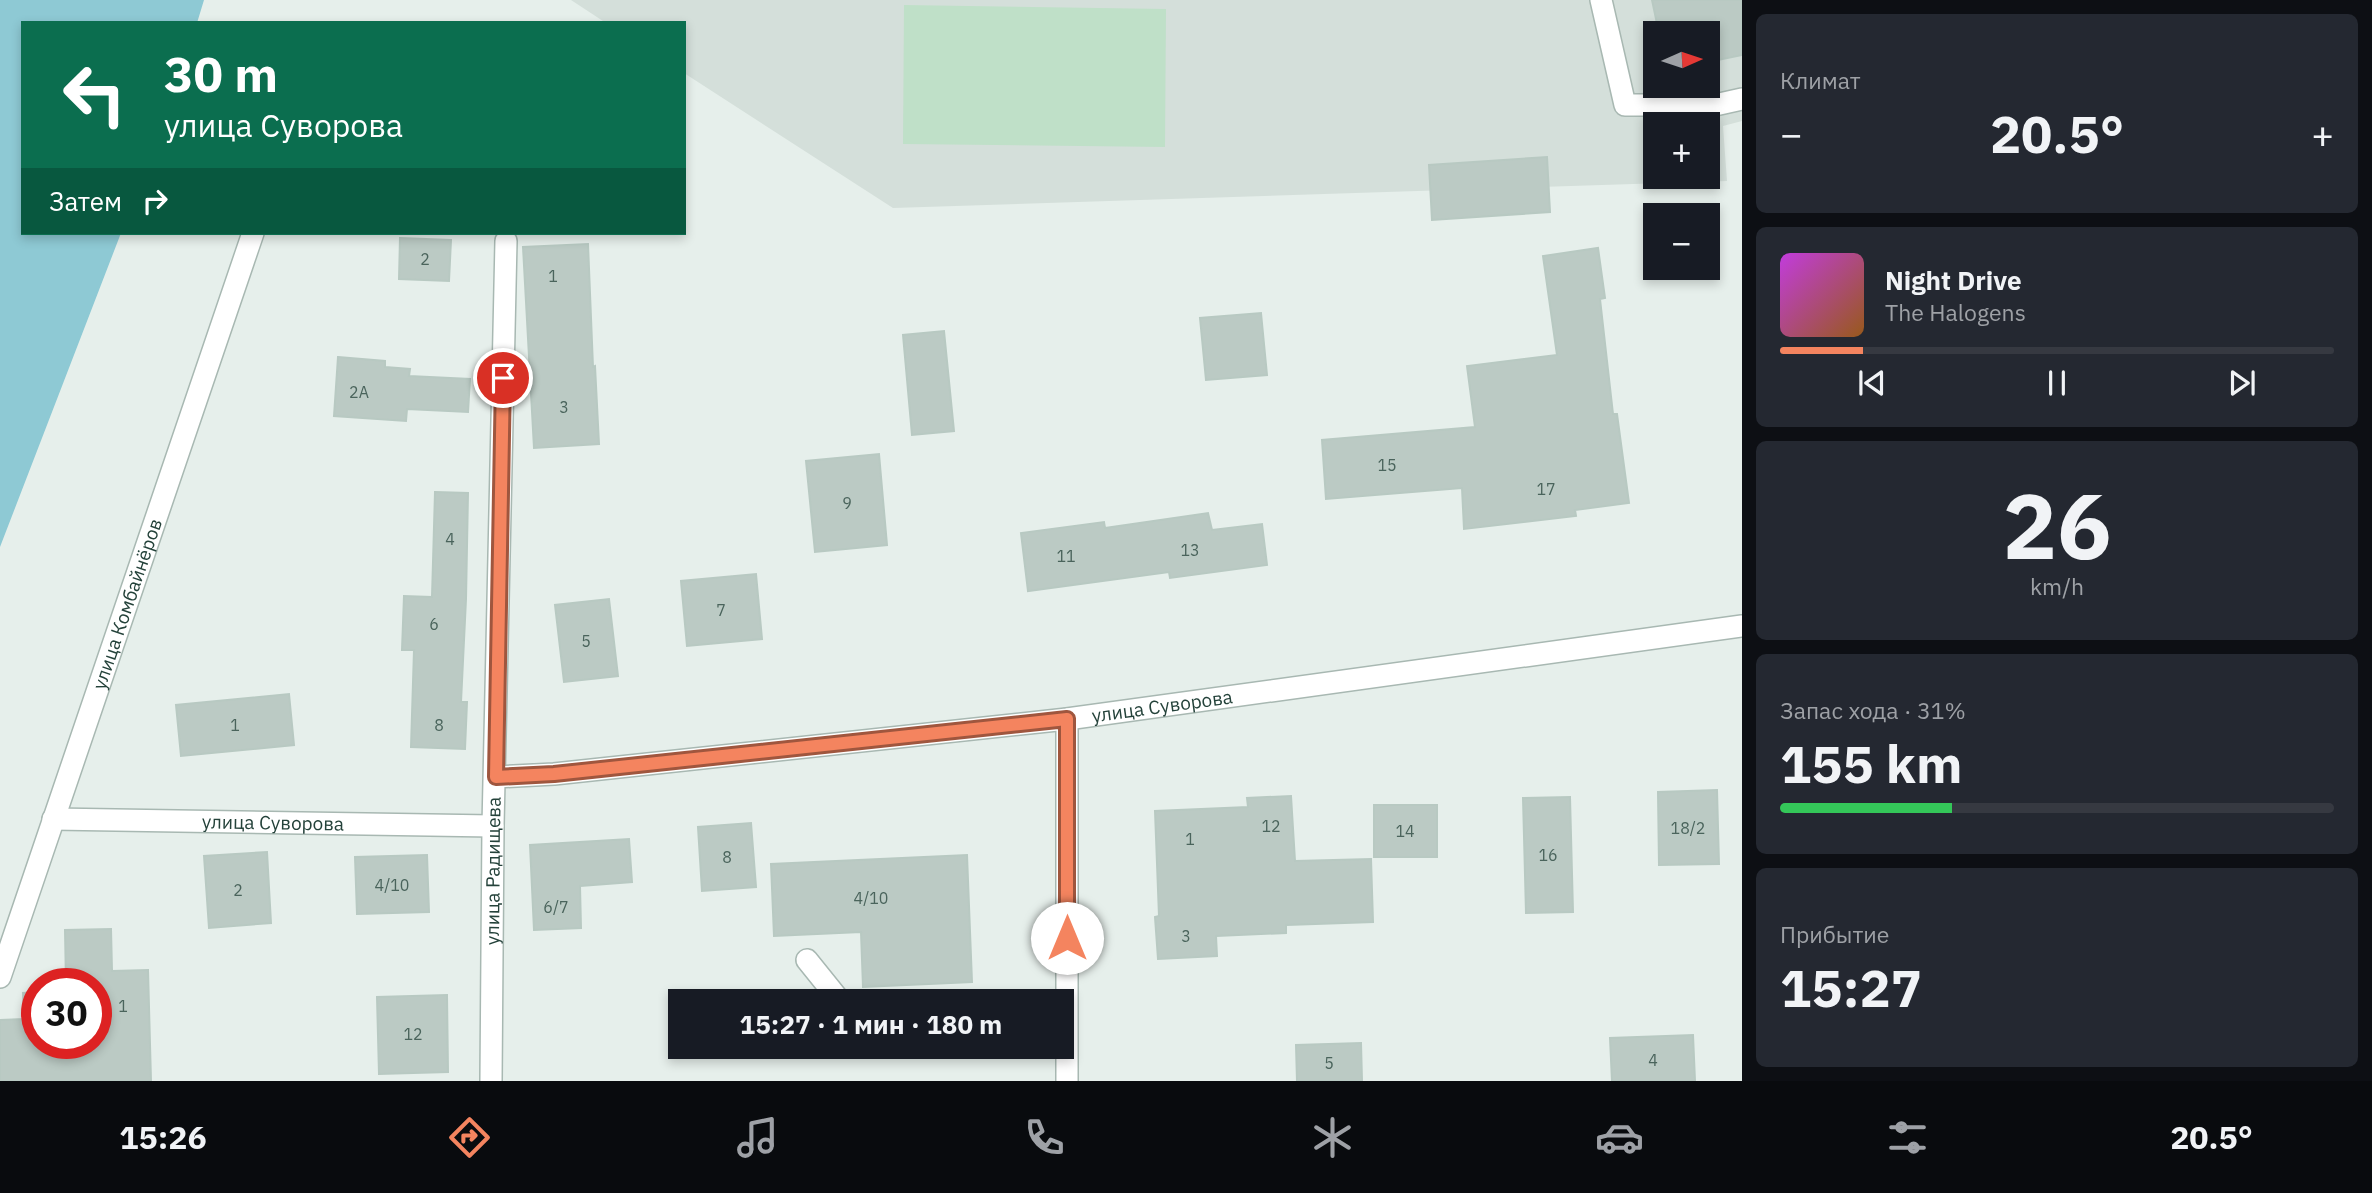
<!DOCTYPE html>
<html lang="ru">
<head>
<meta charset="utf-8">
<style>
  body { margin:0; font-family:"IBM Plex Sans",sans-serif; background:#242831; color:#f1f3f6; height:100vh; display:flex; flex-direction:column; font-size:26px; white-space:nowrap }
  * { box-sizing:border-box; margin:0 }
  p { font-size:23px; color:#9ea1a6 }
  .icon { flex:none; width:38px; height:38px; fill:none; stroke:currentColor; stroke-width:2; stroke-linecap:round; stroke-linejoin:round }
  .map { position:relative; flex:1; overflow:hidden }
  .details { display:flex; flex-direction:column; gap:14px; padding:14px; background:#0d0f14; width:630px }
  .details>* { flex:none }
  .top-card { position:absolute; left:21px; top:21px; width:665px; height:214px; border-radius:0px; box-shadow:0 4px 10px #0003; background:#0b6e4f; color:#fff; overflow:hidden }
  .needle { width:46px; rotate:87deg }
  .buttons { position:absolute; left:1643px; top:21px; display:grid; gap:14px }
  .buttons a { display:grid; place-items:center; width:77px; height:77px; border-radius:0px; background:#171b24; box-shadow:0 4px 10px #0003; font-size:35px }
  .speed { position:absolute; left:21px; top:968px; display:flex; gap:14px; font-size:35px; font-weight:700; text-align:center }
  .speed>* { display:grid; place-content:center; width:91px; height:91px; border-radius:50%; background:#171b24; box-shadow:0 4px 10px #0003; line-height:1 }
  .speed .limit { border:10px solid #d22; background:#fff; color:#111 }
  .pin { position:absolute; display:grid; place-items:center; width:60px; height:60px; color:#fff; margin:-30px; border:4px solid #fff; border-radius:50%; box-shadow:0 2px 7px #0007 }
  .me { position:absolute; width:77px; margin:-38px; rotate:0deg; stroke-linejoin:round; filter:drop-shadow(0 0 5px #0008) }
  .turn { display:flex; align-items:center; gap:24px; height:147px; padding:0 28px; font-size:32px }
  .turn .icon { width:91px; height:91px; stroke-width:2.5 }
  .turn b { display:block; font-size:49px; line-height:60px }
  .then { display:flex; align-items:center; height:66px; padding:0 28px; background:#0003; gap:14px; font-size:26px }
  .big { font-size:52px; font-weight:700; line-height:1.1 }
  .details .card { flex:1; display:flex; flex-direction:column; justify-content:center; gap:10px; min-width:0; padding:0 24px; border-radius:10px; background:#242831 }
  .details .dial { align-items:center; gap:0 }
  .dial b { font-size:91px; line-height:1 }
  .song { display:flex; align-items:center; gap:21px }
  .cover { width:84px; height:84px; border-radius:10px; background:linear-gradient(135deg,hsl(290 70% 55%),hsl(30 70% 35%)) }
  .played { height:7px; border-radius:4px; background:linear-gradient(90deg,#f4845f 15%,#363941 15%) }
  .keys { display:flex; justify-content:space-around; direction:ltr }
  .heat { display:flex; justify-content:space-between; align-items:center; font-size:38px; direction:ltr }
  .charge { height:10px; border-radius:5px; background:linear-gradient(90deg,#34c759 31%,#363941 0) }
  .trip { position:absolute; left:668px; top:989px; width:406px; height:70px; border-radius:0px; background:#171b24; box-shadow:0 4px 10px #0003; font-weight:700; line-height:70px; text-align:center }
  .dock { display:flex; height:112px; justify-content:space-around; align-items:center; background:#090b0e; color:#9ea1a6 }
  .dock .icon { width:49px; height:49px }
  .dock .current { color:#f4845f }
  .dock b { font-size:32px; color:#f1f3f6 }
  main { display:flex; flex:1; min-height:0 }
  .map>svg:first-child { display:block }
  .built { fill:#d4dfda; fill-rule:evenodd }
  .green { fill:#bfe0c8 }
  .water { fill:#8ec9d4 }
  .building { fill:#bbcac4; stroke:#b8c9c2; stroke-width:2 }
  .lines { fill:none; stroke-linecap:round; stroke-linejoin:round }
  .minor-casing { stroke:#a8b8b2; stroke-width:24 }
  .minor { stroke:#fff; stroke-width:21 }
  .route-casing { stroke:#9f563e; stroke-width:18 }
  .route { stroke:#f4845f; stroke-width:12 }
  .labels { text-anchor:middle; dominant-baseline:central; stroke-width:5; stroke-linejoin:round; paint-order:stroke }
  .number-label { font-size:16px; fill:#4a645c }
  .street-label { font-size:19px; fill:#24423a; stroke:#f7fbf9 }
</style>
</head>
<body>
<main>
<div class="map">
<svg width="1742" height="1081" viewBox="0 0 1742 1081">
  <rect width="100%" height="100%" fill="#e6efeb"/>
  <path class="built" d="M571,0h1171v121l-19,5 4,55 -834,27 -209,-135v-50h-78zM1656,33h52v53h-52zM1656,124h52v53h-52z"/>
  <path class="green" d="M904,5l262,4 -1,138 -262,-3z"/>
  <path class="water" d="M0,0h204l-7,23h-174v210h98l-121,314z"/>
  <g class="building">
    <path d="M1652,0h90v55l-34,7v-29h-49z"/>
    <path d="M1547,157l3,55 -118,8 -3,-55z"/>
    <path d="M400,238l51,2 -2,41 -50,-2z"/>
    <path d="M588,244l5,123 2,-1 4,78 -65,4 -11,-201z"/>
    <path d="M1598,248l7,50 -5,1 13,115h4l12,89 -54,7 1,6 -112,13 -2,-41 -136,11 -4,-59 153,-13 -8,-61 90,-11 -14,-99z"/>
    <path d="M1261,313l6,62 -61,5 -6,-62z"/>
    <path d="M944,331l10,100 -42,4 -9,-100z"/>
    <path d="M338,357l47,4v6l25,2 -1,7 61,3 -2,33 -61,-3 -1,12 -72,-5z"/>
    <path d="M879,454l8,91 -72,7 -9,-91z"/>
    <path d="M435,492l33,1 -2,106 -5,103h6l-2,47 -54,-2 3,-97h-12l2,-54 28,1z"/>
    <path d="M1208,513l4,17 50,-6 5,41 -97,13 -1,-6 -141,19 -7,-58 83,-11 1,6z"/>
    <path d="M756,574l6,65 -75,7 -6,-65z"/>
    <path d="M609,599l9,77 -54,6 -9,-77z"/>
    <path d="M289,694l5,51 -113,11 -5,-51z"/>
    <path d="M1717,790l2,74 -60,1 -1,-73z"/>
    <path d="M1291,796l4,65 76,-2 2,63 -87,3v8l-70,3 1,20 -59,3 -3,-42 4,-1 -4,-105 93,-4 -1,-9z"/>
    <path d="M1570,797l3,115 -47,1 -3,-115z"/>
    <rect x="1374" y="805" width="63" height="52"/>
    <path d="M751,823l5,64 -54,4 -4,-64z"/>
    <path d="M629,839l3,43 -52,4 1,42 -47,2 -4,-85z"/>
    <path d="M267,852l4,71 -62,5 -5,-72z"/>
    <path d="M427,855l2,57 -72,2 -2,-57z"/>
    <path d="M967,855l5,127 -109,5 -2,-55 -87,4 -3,-72z"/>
    <path d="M111,929l1,42 36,-1 3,111h-151v-61l24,-1 -1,-26 14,-1v51h59v-59h-30l-1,-54z"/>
    <path d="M447,995l1,77 -69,2 -2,-77z"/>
    <path d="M1693,1035l2,46h-83l-2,-43z"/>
    <path d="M1361,1043l1,38h-65l-1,-36z"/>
  </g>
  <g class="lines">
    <defs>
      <g id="minor">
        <path d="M1601,0l24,105h90l27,-6"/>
        <path id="s1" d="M496,777l58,-3 513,-55 675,-93"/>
        <path id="s2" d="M53,819l440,7"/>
        <path d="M807,960l33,41"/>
        <path id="s3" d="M0,977l253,-744"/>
        <path id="s4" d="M491,1081l2,-255 13,-585"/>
        <path d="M1067,1081v-362"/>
      </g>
    </defs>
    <use href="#minor" class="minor-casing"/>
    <use href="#minor" class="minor"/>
  </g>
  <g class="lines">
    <defs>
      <path id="route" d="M503,378l-7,399 58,-3 513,-55v219"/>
    </defs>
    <use href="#route" class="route-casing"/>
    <use href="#route" class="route"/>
  </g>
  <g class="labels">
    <g class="number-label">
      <text x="425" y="259">2</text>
      <text x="553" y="276">1</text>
      <text x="359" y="392">2А</text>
      <text x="564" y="407">3</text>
      <text x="1387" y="465">15</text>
      <text x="1546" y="489">17</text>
      <text x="847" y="503">9</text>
      <text x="450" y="539">4</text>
      <text x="1190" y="550">13</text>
      <text x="1066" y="556">11</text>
      <text x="721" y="610">7</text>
      <text x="434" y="624">6</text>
      <text x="586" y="641">5</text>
      <text x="235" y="725">1</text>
      <text x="439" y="725">8</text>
      <text x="1271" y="826">12</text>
      <text x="1688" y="828">18/2</text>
      <text x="1405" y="831">14</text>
      <text x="1190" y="839">1</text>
      <text x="1548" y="855">16</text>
      <text x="727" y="857">8</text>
      <text x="392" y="885">4/10</text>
      <text x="238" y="890">2</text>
      <text x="871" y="898">4/10</text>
      <text x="556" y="907">6/7</text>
      <text x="1186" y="936">3</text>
      <text x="123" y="1006">1</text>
      <text x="413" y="1034">12</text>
      <text x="1653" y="1060">4</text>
      <text x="1329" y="1063">5</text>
    </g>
    <g class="street-label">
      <text stroke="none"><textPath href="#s3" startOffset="394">улица Комбайнёров</textPath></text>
      <text stroke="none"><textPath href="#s1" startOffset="670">улица Суворова</textPath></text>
      <text stroke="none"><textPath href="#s2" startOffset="220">улица Суворова</textPath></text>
      <text stroke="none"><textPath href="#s4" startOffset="210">улица Радищева</textPath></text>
    </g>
  </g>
</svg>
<div class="buttons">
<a><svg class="needle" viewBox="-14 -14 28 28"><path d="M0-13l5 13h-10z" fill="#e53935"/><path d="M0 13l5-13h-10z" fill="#9ea1a6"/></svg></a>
<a>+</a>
<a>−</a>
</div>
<div class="speed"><div class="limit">30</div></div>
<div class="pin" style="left:503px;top:378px;background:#d93025"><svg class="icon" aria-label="arrive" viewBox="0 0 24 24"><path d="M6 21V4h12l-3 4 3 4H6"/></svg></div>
<svg class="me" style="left:1067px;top:938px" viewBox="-20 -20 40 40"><circle r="19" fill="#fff"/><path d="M0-13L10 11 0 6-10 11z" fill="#f4845f"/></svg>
<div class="trip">15:27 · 1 мин · 180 m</div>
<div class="top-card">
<div class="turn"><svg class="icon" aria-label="left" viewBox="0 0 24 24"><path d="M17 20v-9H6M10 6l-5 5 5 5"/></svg><div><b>30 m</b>улица Суворова</div></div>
<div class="then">Затем<svg class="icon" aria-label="right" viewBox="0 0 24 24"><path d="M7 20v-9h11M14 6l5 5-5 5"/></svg></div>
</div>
</div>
<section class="details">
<div class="card"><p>Климат</p>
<div class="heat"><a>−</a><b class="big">20.5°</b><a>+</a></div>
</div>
<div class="card">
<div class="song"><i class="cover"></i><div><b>Night Drive</b><p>The Halogens</p></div></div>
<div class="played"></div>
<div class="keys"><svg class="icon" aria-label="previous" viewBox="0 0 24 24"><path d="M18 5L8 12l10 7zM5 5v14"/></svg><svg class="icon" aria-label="pause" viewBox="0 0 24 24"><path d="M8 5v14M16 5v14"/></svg><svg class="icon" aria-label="next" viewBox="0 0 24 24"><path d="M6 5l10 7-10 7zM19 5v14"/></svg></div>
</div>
<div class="card dial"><b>26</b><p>km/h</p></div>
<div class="card"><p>Запас хода · 31%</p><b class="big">155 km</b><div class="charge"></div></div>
<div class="card"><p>Прибытие</p><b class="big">15:27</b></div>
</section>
</main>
<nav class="dock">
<b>15:26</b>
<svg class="icon current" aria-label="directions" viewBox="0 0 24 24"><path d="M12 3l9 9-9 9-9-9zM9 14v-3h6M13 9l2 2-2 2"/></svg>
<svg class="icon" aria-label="music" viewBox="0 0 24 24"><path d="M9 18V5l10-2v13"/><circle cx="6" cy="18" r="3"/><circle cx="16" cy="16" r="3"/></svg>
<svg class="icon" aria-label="phone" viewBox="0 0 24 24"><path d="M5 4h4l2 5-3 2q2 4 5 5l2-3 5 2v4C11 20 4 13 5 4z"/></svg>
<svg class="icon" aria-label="climate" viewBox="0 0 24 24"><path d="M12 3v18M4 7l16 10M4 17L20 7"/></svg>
<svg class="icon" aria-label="car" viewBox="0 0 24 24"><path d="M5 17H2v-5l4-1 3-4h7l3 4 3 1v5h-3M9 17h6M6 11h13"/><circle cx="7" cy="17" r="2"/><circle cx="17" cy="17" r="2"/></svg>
<svg class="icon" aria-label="filters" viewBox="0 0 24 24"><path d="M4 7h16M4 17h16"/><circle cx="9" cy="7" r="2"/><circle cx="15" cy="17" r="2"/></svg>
<b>20.5°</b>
</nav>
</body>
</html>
